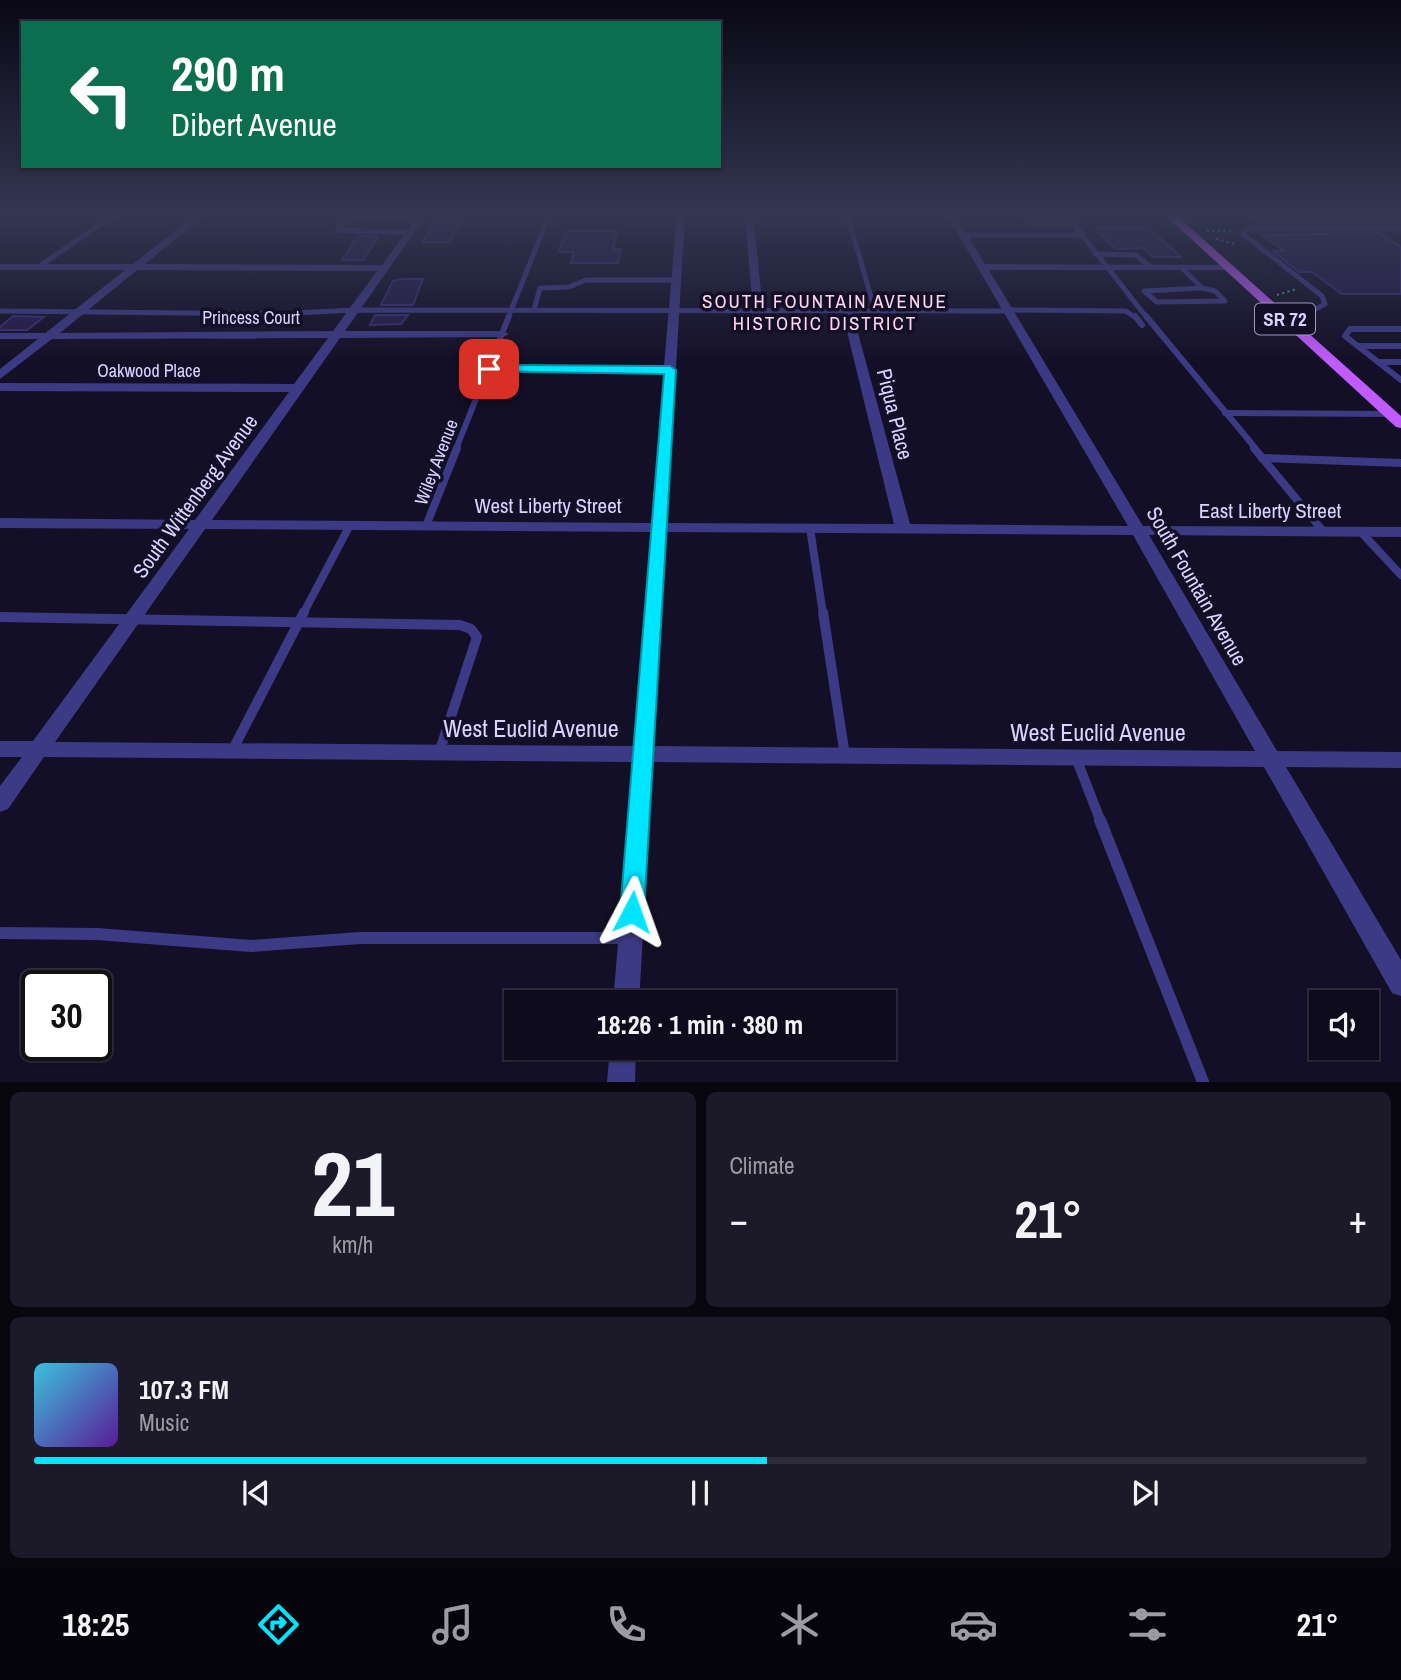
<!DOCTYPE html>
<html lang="en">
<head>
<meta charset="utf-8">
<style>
  body { margin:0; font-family:"Archivo Narrow",sans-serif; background:#1c1929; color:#f1f3f6; height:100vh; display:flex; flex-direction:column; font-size:26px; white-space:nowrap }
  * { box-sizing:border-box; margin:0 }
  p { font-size:23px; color:#9b9ba3 }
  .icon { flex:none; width:38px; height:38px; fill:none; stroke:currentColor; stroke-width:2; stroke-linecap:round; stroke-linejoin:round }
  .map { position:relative; height:1082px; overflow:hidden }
  .sheet { display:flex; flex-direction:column; gap:10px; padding:10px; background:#08060f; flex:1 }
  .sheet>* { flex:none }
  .top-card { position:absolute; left:21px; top:21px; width:700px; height:147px; border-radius:0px; box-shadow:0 2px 5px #0004,0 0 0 2px #2e2b3b; background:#0b6e4f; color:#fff; overflow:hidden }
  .fabs { position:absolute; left:1309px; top:990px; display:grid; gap:14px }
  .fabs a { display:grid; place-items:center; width:70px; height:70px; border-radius:0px; background:#0e0b1c; box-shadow:0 2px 5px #0004,0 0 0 2px #2e2b3b; font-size:35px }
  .speed { position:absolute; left:21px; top:970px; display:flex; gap:14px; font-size:35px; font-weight:700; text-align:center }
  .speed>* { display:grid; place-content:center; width:91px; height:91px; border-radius:50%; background:#0e0b1c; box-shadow:0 2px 5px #0004,0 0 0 2px #2e2b3b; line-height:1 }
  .speed .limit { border:4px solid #111; border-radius:10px; background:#fff; color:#111 }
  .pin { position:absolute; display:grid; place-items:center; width:60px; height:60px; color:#fff; margin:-30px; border-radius:14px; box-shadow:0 4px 10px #0006 }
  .me { position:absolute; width:77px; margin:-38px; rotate:4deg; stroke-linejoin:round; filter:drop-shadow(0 0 5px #0008) }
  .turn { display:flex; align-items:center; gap:24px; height:147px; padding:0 35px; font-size:32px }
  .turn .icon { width:91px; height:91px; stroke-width:2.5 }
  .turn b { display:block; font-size:49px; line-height:60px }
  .big { font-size:52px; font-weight:800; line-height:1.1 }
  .sheet .widget { flex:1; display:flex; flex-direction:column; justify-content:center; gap:10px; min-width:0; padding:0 24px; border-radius:10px; background:#1c1929 }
  .sheet .dial { align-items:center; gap:0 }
  .dial b { font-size:91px; line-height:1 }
  .song { display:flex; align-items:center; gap:21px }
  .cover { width:84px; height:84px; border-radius:10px; background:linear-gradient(135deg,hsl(190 70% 55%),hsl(270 70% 35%)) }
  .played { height:7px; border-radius:4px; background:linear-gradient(90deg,#00e5ff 55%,#2e2b3b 55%) }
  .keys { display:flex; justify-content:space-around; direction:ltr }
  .heat { display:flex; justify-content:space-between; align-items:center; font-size:38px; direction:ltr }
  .sheet .tiles { flex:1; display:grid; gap:10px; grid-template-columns:1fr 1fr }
  .widget:last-child { grid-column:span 2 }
  .trip { position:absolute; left:504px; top:990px; width:392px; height:70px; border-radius:0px; background:#0e0b1c; box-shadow:0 2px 5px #0004,0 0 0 2px #2e2b3b; font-weight:800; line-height:70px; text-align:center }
  .tab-bar { display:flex; height:112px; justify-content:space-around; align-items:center; background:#06040b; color:#9b9ba3 }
  .tab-bar .icon { width:49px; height:49px }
  .tab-bar .selected { color:#00e5ff }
  .tab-bar b { font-size:32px; color:#f1f3f6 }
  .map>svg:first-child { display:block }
  .building { fill:#241b47; stroke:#3b2d73; stroke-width:2 }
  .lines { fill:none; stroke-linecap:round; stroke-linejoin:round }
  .path { stroke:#2fb8b0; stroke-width:2; stroke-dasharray:2 3.5; stroke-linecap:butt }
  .service-far4 { stroke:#3d3a85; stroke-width:5 }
  .service-far3 { stroke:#3d3a85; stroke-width:6 }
  .service-far2 { stroke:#3d3a85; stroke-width:8 }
  .service-far1 { stroke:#3d3a85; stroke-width:10 }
  .service { stroke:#3d3a85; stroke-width:12 }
  .minor { fill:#3d3a85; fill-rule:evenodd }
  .primary { fill:#c25bff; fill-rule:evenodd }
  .route { fill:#00e5ff; stroke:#0095a6; stroke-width:2 }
  .labels { text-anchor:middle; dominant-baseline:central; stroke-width:7; stroke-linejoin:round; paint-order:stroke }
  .far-street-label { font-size:18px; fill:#d9d4ff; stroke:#130f26 }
  .far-neighbourhood-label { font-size:19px; letter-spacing:2px; fill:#ffd6f0; stroke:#130f26 }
  .shield { fill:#130f26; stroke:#9e99be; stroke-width:2 }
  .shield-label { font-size:19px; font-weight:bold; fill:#d9d4ff }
  .street-label { font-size:21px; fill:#d9d4ff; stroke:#130f26 }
  .near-street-label { font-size:24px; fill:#d9d4ff; stroke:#130f26 }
</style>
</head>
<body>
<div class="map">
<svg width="1401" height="1082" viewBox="0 0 1401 1082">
  <rect width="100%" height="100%" fill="#130f26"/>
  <g class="building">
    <path d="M461,219l-11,23h-27l13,-22z"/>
    <path d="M1095,228h54l32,29h-28l-9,-9 -29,1z"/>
    <path d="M566,231h51l-4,18h8l-3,14h-47l3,-11h-15z"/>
    <path d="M1379,233l22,14v47h-59l-30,-22h-13l-26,-21h11l-22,-16z"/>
    <path d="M358,236l20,1 -15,23h-21z"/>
    <path d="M402,279h21l-10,26h-32l12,-24z"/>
    <path d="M375,315h33l-7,9 -31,1z"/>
    <path d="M13,316l31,1 -17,13h-27v-3z"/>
  </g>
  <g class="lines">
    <g class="path">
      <path d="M1207,231h28"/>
      <path d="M1216,239l19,5"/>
      <path d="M1277,295l19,-6"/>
    </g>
    <g class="service-far4">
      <path d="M847,213l28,98"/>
      <path d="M1023,213l9,11h42"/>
      <path d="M1065,213l82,105"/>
      <path d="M1246,213l13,9"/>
      <path d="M1256,220l145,1"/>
      <path d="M410,233l-73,-3 11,-12 5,-1h68"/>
      <path d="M963,235h121"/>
      <path d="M1095,254l41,1 14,12"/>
      <path d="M38,267l79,-54"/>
      <path d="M1181,267l21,21"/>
      <path d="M1202,288l13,3 10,10 -68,1 -13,-11z"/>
      <path d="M534,310l6,-22 29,-1 17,-7h90"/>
      <path d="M1009,310l117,1 10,7"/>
      <path d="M0,311l276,3 78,-4 655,1"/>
      <path d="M508,318l42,-105"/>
      <path d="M1299,318l26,-14 -3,-8 -79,-62 4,-6h154"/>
    </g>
    <g class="service-far3">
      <path d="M1135,316l7,9"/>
      <path d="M1146,316l110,133"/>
      <path d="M1290,323l12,-7"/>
      <path d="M1401,329h-51l-5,7 56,44"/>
      <path d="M0,336h48"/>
      <path d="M1359,346h42"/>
      <path d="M1378,362h23"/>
      <path d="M1225,413l165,1"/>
      <path d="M456,449l53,-133"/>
    </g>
    <g class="service-far2">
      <path d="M1254,448l69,83"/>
      <path d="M1262,458l139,5"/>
      <path d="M426,526l31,-78"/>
      <path d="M810,528l13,86"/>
      <path d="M1360,531l41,44"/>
      <path d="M303,614l47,-89"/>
    </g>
    <g class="service-far1">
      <path d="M823,612l22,144"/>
      <path d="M0,617l460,8 11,4 6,8 -38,116"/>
      <path d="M232,751l72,-139"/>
      <path d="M1076,758l25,64"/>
    </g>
    <g class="service">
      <path d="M1100,820l103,262"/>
      <path d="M0,933l97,1 154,12 109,-8h266"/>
    </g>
    <g class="minor">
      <path d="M198,213h9l-62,51 237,1 38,-52h8l-83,118h158l6,3 -6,3 -163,1 -128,182 440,3 12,-149 -175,-1 -6,-4 6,-4 175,1 13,-153h8l-18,310 227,1 -52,-213 5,-3 5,3 58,213 218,2 -182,-313h8l31,51 245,1v4l-3,1h-238l154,256 258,1v10l-252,-2 128,216 124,1v16l-115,-1 115,193v36l-9,-3 -128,-226 -611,-5 -14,241h-26l20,-241 -589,-5 -36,52 -8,3v-26l22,-29h-22v-16h33l156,-212 -189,-1v-10l195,2 94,-128 -289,-1v-8l294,1 34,-46 -276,1 -52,40v-10l125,-99h-125v-6h133zM137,270l240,1 -44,60 -273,2zM205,529l446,3 -17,214 -579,-4zM667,532l466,3 122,216 -601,-5z"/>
      <path d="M745,213h8l10,98 -5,3 -5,-3z"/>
      <path d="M610,1048h26l-1,34h-28z"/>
    </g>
    <path class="primary" d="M1163,213h11l227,203v12l-5,-1z"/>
  </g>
  <linearGradient id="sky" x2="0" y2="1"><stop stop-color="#0a0815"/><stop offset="0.59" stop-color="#333752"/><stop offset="1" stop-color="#333752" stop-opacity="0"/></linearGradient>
  <rect width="1401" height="364" fill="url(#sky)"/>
  <path class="route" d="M489,365l181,1 6,4 -32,542 -3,8 -9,3 -8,-3 -4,-8 44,-538 -179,-3 -2,-2z"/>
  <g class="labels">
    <g class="far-street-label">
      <text x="251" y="317">Princess Court</text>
      <text x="149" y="370">Oakwood Place</text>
      <text transform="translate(436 462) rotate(-69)">Wiley Avenue</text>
    </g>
    <g class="far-neighbourhood-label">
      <text x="825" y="301">SOUTH FOUNTAIN AVENUE<tspan x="825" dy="22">HISTORIC DISTRICT</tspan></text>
    </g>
    <rect class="shield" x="1255" y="303.5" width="60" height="31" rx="5"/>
    <g class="shield-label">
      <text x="1285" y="319">SR 72</text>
    </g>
    <g class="street-label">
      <text transform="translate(895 414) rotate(76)">Piqua Place</text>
      <text transform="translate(195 496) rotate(-54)">South Wittenberg Avenue</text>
      <text x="548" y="505">West Liberty Street</text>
      <text x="1270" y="510">East Liberty Street</text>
      <text transform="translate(1197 586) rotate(60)">South Fountain Avenue</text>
    </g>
    <g class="near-street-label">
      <text x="531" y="728">West Euclid Avenue</text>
      <text x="1098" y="732">West Euclid Avenue</text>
    </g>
  </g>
</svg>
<div class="fabs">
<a><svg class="icon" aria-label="sound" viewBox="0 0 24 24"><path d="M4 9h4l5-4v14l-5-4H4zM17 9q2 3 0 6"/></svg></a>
</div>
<div class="speed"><div class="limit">30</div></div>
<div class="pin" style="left:489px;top:369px;background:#d93025"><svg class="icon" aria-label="arrive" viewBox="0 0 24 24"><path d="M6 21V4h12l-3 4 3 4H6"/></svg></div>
<svg class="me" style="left:632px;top:912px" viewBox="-20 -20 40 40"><path d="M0-17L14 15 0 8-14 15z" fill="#00e5ff" stroke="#fff" stroke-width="4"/></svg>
<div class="trip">18:26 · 1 min · 380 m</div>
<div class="top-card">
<div class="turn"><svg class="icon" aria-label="left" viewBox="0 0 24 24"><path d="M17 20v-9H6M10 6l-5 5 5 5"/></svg><div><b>290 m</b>Dibert Avenue</div></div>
</div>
</div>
<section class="sheet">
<div class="tiles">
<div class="widget dial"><b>21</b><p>km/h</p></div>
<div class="widget"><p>Climate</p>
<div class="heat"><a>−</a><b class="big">21°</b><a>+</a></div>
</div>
<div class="widget">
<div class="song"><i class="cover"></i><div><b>107.3 FM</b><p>Music</p></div></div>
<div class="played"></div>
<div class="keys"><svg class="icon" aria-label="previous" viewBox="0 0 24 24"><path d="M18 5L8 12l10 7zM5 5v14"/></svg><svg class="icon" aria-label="pause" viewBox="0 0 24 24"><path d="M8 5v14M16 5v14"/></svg><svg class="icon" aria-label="next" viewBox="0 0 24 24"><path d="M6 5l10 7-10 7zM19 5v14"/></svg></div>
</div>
</div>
</section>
<nav class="tab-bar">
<b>18:25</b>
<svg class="icon selected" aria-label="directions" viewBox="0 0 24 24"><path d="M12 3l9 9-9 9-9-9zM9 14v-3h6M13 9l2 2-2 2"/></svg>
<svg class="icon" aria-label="music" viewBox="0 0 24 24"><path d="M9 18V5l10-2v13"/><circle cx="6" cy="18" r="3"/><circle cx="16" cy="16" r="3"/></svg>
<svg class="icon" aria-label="phone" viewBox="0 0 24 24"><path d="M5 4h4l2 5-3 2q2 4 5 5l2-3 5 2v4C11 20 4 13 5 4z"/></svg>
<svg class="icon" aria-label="climate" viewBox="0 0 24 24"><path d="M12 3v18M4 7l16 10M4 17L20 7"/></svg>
<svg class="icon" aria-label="car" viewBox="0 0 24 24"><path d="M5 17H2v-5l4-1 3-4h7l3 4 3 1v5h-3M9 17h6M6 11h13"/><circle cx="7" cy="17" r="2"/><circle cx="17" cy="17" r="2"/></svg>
<svg class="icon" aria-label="filters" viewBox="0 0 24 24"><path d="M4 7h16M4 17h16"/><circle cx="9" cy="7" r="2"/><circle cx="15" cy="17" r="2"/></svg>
<b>21°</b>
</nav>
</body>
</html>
